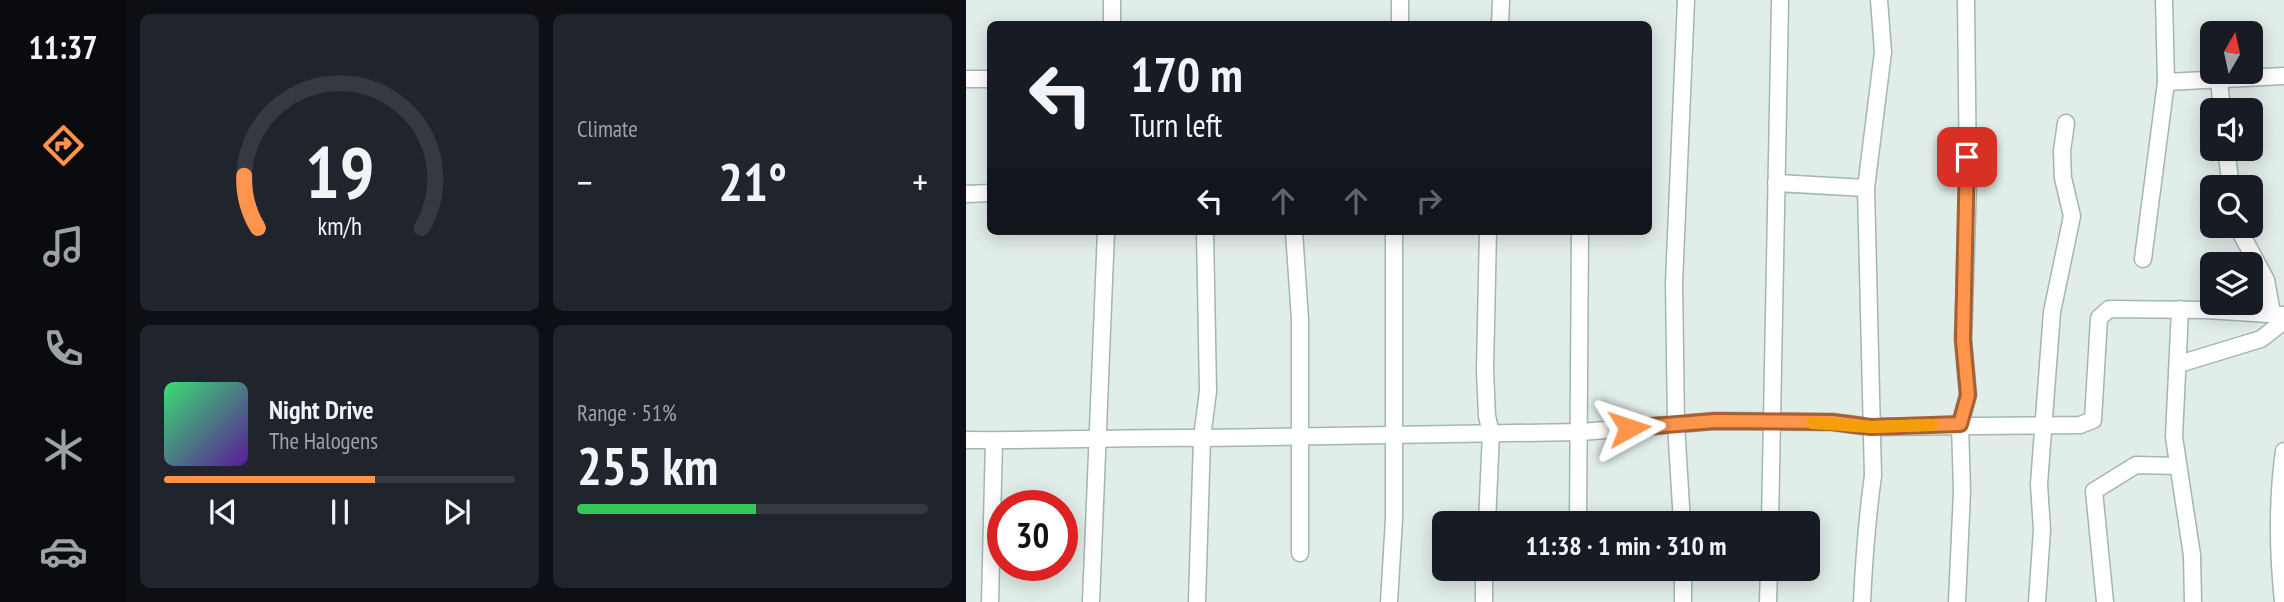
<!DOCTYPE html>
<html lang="en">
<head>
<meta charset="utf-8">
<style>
  body { margin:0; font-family:"PT Sans Narrow",sans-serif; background:#20242c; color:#f1f3f6; height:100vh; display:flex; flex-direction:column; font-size:26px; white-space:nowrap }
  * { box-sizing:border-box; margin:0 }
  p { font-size:23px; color:#9ea1a6 }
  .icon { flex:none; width:38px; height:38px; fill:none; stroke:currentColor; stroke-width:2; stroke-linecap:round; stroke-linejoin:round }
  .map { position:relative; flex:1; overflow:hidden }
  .details { display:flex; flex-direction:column; gap:14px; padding:14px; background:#0d0f14; width:840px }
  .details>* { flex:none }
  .guide { position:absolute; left:21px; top:21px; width:665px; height:214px; border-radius:10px; box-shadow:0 4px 18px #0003; background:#171b24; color:#f1f3f6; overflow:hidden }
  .needle { width:46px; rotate:9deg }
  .controls { position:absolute; left:1234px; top:21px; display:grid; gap:14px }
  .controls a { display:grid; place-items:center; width:63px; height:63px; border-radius:10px; background:#171b24; box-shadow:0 4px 18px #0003; font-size:35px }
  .speed { position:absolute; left:21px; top:490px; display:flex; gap:14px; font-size:35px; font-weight:700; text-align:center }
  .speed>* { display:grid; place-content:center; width:91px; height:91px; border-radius:50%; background:#171b24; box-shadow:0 4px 18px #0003; line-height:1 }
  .speed .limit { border:10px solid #d22; background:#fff; color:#111 }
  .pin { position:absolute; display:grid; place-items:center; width:60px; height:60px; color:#fff; margin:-30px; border-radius:14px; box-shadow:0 4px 10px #0006 }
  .me { position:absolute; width:77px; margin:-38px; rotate:85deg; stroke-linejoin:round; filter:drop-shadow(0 0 5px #0008) }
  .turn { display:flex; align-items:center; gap:24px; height:147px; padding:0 28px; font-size:32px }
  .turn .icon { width:91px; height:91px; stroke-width:2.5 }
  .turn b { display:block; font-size:49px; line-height:60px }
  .lanes { display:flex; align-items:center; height:66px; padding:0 28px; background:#0003; justify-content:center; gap:35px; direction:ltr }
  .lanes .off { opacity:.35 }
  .big { font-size:52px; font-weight:700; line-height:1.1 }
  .details .card { flex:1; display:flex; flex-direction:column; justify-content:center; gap:10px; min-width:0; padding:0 24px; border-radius:10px; background:#20242c }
  .details .dial { align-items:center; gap:0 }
  .dial svg { height:182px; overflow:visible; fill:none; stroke:#363941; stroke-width:7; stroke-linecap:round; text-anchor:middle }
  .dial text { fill:#f1f3f6; stroke:none }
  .song { display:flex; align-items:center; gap:21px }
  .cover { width:84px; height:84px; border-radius:10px; background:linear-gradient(135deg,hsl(140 70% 55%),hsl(270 70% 35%)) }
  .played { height:7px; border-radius:4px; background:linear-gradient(90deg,#ff944d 60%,#363941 60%) }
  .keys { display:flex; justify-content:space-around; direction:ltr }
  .heat { display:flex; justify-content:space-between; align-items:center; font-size:38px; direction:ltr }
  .charge { height:10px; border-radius:5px; background:linear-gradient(90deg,#34c759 51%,#363941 0) }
  .details .tiles { flex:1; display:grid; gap:14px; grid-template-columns:repeat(2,1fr) }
  .trip { position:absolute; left:466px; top:511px; width:388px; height:70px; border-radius:10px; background:#171b24; box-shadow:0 4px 18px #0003; font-weight:700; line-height:70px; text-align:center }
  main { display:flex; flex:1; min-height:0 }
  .tab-bar { display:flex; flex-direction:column; width:126px; justify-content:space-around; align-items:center; background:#090b0e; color:#9ea1a6 }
  .tab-bar .icon { width:49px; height:49px }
  .tab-bar .current { color:#ff944d }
  .tab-bar b { font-size:32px; color:#f1f3f6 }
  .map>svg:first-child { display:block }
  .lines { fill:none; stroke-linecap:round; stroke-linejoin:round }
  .minor-casing { stroke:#a3b6b2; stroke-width:19 }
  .minor { stroke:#fff; stroke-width:16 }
  .route-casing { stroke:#a66032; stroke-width:18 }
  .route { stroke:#ff944d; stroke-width:12 }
  .slow { stroke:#f59e0b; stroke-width:12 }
</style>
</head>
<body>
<main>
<nav class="tab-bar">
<b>11:37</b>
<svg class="icon current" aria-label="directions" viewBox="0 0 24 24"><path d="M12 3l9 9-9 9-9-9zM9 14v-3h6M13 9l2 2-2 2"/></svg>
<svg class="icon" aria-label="music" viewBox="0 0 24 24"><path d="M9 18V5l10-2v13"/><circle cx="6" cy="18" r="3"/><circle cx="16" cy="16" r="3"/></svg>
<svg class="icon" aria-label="phone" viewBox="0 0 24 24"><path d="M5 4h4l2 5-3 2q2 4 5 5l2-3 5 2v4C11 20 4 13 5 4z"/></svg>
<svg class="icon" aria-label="climate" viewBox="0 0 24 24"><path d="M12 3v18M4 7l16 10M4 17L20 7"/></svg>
<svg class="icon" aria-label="car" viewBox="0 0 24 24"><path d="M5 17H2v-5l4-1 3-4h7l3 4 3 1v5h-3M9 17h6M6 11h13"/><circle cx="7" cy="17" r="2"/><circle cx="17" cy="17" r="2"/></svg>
</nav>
<section class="details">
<div class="tiles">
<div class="card dial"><svg viewBox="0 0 100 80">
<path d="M14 69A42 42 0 1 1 86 69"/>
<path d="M14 69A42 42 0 0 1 8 46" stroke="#ff944d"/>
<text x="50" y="56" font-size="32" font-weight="700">19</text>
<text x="50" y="72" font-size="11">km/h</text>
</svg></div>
<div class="card"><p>Climate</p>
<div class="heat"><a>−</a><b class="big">21°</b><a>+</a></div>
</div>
<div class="card">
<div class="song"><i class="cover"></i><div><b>Night Drive</b><p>The Halogens</p></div></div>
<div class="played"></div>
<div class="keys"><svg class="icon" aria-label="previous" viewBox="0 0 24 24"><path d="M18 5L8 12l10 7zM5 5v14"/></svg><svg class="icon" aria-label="pause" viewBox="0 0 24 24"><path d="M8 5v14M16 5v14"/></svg><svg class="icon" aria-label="next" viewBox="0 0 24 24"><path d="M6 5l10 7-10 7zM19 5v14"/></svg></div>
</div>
<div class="card"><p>Range · 51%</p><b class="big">255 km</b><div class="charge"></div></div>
</div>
</section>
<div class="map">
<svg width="1318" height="602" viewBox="0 0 1318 602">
  <rect width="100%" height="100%" fill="#e1ede9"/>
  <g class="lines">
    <defs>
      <g id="minor">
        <path d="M146,24v-24"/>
        <path d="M434,24v-24"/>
        <path d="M534,24l1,-24"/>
        <path d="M0,79h24"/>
        <path d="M1253,80l3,30"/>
        <path d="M1200,82l118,-6"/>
        <path d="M1260,149l5,38"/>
        <path d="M810,183l90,5"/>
        <path d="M0,194l24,-1"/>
        <path d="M1271,226l29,54 6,33"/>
        <path d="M328,231l6,89v233"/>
        <path d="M1177,259l23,-177 -2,-82"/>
        <path d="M1214,309l-6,128 18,118 1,47"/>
        <path d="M1213,364l82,-25 23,-18"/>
        <path d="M0,440c79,1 157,-3 236,-2l6,-47 -3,-160"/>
        <path d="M521,523l4,-90 -4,-17 -2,-46 3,-139"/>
        <path d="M612,523l2,-292"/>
        <path d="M716,523l-6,-99 -2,-141 12,-283"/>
        <path d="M804,523l10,-520"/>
        <path d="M717,569v33"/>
        <path d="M24,602l4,-161"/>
        <path d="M125,602l15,-371"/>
        <path d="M231,602l5,-164 379,-6 134,-11 117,1 39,5 209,-2 13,-5 6,-102 10,-9 98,1 77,5"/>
        <path d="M423,602l5,-83v-288"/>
        <path d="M518,602v-33"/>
        <path d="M802,602l1,-33"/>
        <path d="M896,602c2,-42 5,-84 11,-126l-7,-288 17,-136 -4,-52"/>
        <path d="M991,602l5,-111 -2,-67 8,-29 -5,-56 5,-156 -2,-183"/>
        <path d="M1071,602l5,-72 -3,-46 13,-172 20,-96 -9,-38 -1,-27 4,-28"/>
        <path d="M1139,602l-11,-111 42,-26 42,1"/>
        <path d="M1317,602c-5,-49 -6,-102 1,-151"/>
      </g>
    </defs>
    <use href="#minor" class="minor-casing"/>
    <use href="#minor" class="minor"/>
  </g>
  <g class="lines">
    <defs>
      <path id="route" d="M663,428l86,-7 117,1 39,5 89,-3 8,-29 -5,-55 4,-183"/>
    </defs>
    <use href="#route" class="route-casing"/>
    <use href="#route" class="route"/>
    <path class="slow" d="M846,423l59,4 61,-2"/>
  </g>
</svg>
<div class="controls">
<a><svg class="needle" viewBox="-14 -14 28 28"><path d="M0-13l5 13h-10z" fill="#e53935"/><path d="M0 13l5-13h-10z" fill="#9ea1a6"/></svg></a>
<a><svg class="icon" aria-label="sound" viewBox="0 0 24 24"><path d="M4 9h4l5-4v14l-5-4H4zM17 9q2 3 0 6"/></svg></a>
<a><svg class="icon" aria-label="search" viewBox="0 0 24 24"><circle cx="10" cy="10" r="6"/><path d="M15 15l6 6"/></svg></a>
<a><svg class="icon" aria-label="layers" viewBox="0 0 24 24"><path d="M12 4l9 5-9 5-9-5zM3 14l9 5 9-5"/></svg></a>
</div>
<div class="speed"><div class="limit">30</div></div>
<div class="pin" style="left:1001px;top:157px;background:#d93025"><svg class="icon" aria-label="arrive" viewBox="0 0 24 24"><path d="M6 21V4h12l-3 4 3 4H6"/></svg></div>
<svg class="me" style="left:663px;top:428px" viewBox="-20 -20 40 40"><path d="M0-17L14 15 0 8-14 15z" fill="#ff944d" stroke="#fff" stroke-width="4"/></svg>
<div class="trip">11:38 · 1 min · 310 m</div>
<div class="guide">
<div class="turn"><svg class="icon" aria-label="left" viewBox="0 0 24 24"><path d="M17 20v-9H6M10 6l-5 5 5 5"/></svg><div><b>170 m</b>Turn left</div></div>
<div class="lanes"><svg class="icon" aria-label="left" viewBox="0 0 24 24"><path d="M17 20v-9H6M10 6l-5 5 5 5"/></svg><svg class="icon off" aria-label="ahead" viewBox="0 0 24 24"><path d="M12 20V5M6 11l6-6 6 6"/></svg><svg class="icon off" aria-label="ahead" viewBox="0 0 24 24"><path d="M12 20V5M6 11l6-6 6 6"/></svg><svg class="icon off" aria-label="right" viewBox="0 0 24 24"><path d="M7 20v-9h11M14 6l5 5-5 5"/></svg></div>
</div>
</div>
</main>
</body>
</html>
